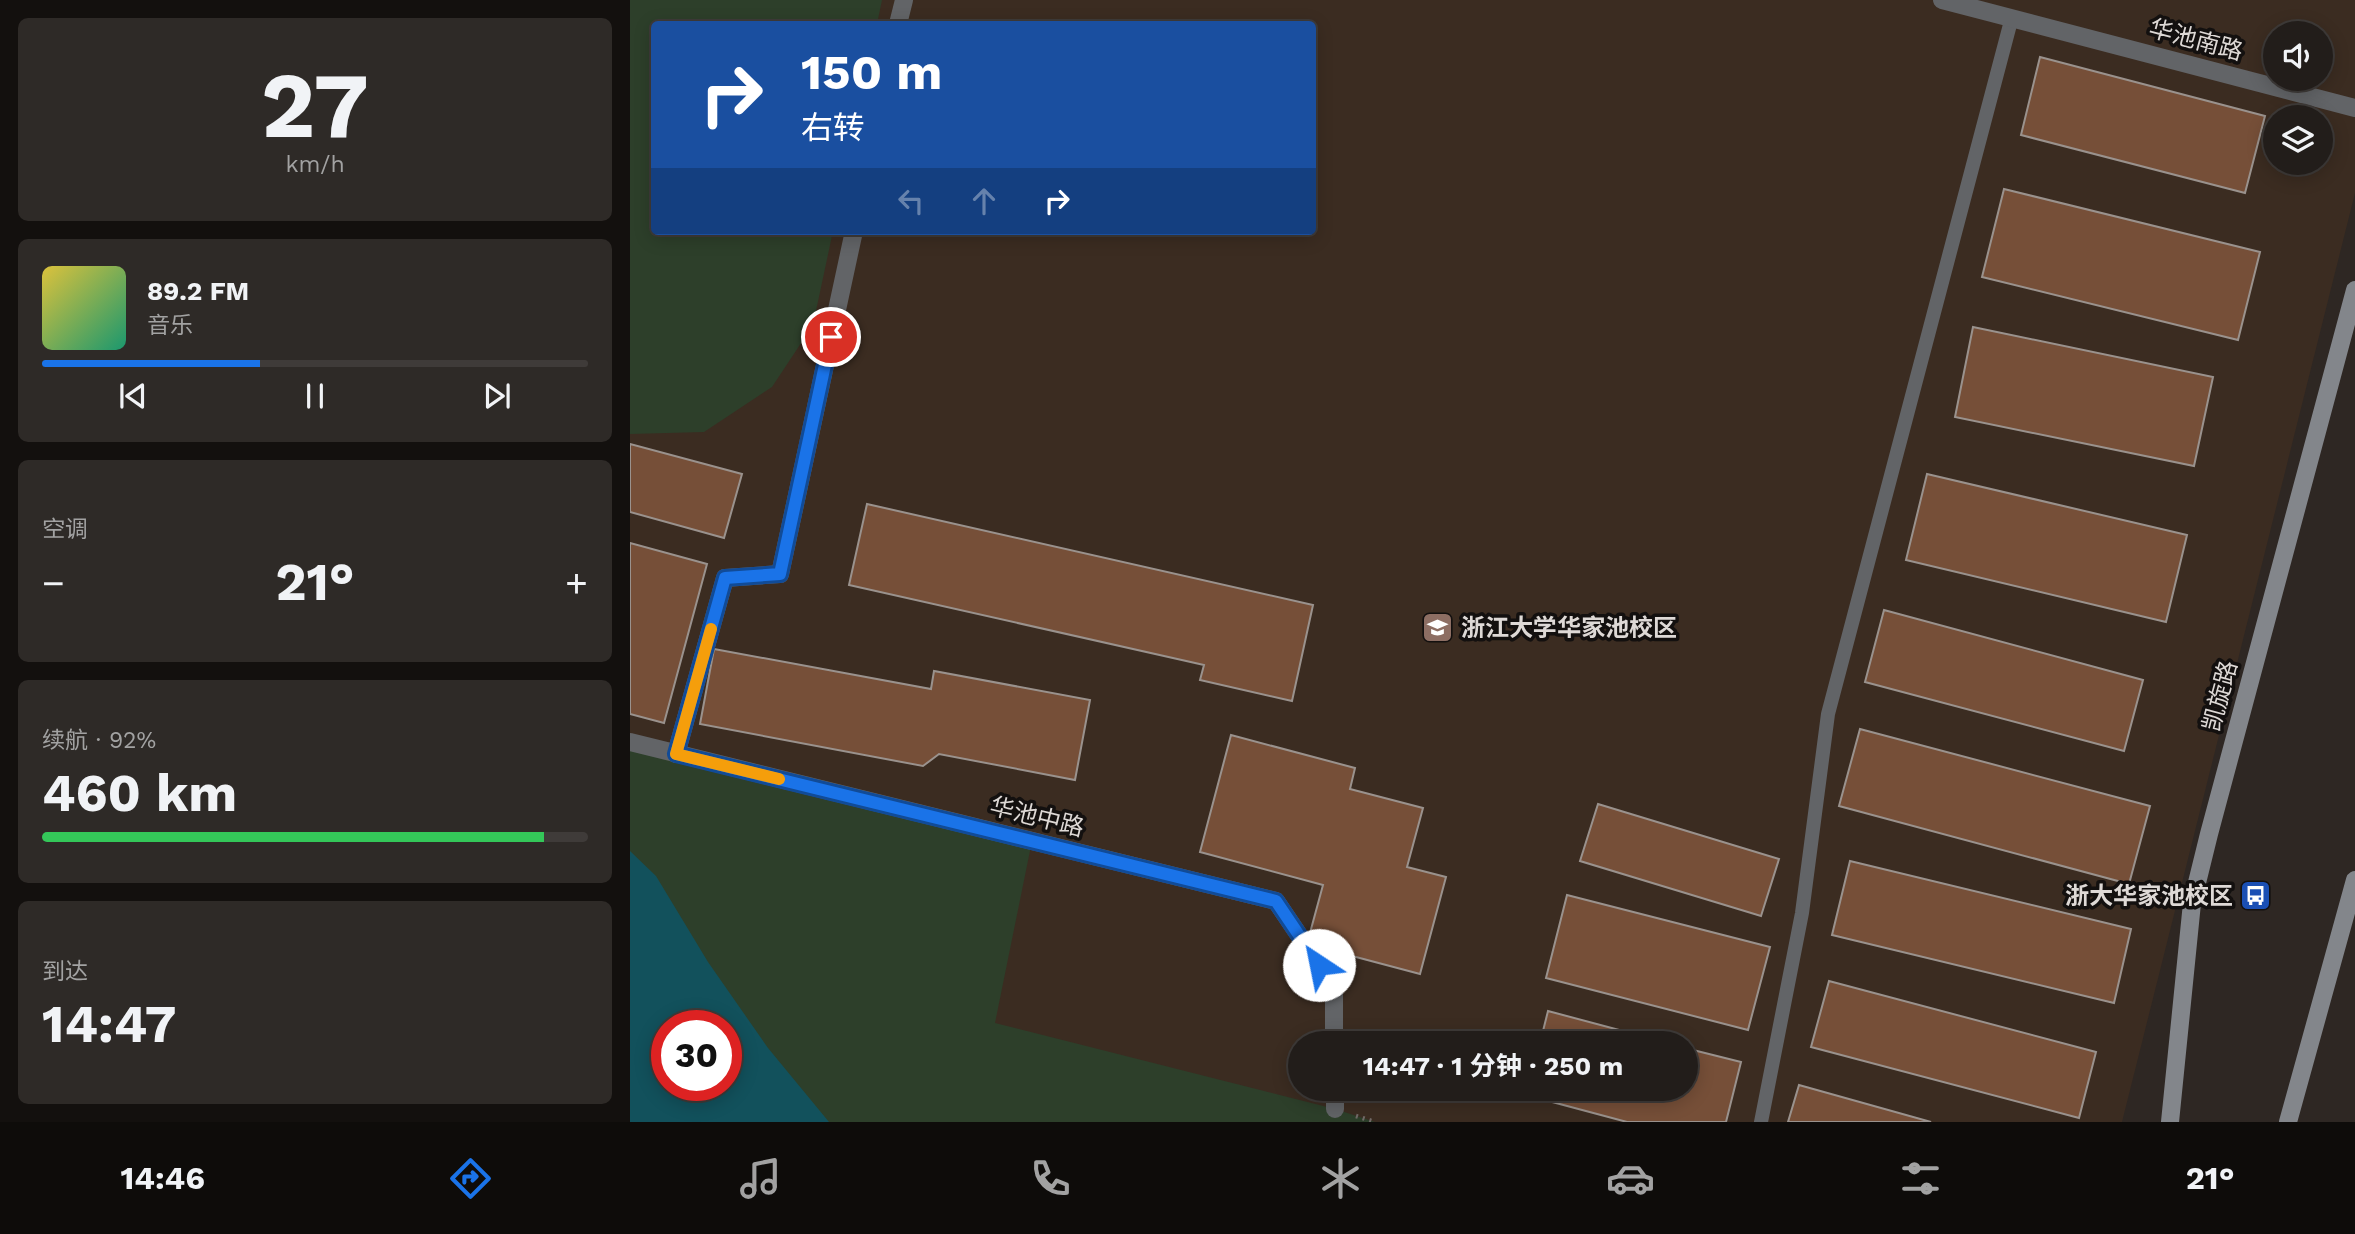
<!DOCTYPE html>
<html lang="zh">
<head>
<meta charset="utf-8">
<style>
  body { margin:0; font-family:"Work Sans","Noto Sans SC",sans-serif; background:#2e2a27; color:#f1f3f6; height:100vh; display:flex; flex-direction:column; font-size:26px; white-space:nowrap }
  * { box-sizing:border-box; margin:0 }
  p { font-size:23px; color:#a2a2a2 }
  .icon { flex:none; width:38px; height:38px; fill:none; stroke:currentColor; stroke-width:2; stroke-linecap:round; stroke-linejoin:round }
  .map { position:relative; flex:1; overflow:hidden }
  .panel { display:flex; flex-direction:column; gap:18px; padding:18px; background:#13100e; width:630px }
  .panel>* { flex:none }
  .guide { position:absolute; left:21px; top:21px; width:665px; height:214px; border-radius:7px; box-shadow:0 4px 18px #0003,0 0 0 2px #3f3b39; background:#1a4fa0; color:#fff; overflow:hidden }
  .fabs { position:absolute; left:1633px; top:21px; display:grid; gap:14px }
  .fabs a { display:grid; place-items:center; width:70px; height:70px; border-radius:50%; background:#221d1a; box-shadow:0 4px 18px #0003,0 0 0 2px #3f3b39; font-size:35px }
  .speed { position:absolute; left:21px; top:1010px; display:flex; gap:14px; font-size:35px; font-weight:700; text-align:center }
  .speed>* { display:grid; place-content:center; width:91px; height:91px; border-radius:50%; background:#221d1a; box-shadow:0 4px 18px #0003,0 0 0 2px #3f3b39; line-height:1 }
  .speed .limit { border:10px solid #d22; background:#fff; color:#111 }
  .pin { position:absolute; display:grid; place-items:center; width:60px; height:60px; color:#fff; margin:-30px; border:4px solid #fff; border-radius:50%; box-shadow:0 2px 7px #0007 }
  .me { position:absolute; width:77px; margin:-38px; rotate:326deg; stroke-linejoin:round; filter:drop-shadow(0 0 5px #0008) }
  .turn { display:flex; align-items:center; gap:24px; height:147px; padding:0 35px; font-size:32px }
  .turn .icon { width:91px; height:91px; stroke-width:2.5 }
  .turn b { display:block; font-size:49px; line-height:60px }
  .lanes { display:flex; align-items:center; height:66px; padding:0 35px; background:#0003; justify-content:center; gap:35px; direction:ltr }
  .lanes .off { opacity:.35 }
  .big { font-size:52px; font-weight:700; line-height:1.1 }
  .panel .card { flex:1; display:flex; flex-direction:column; justify-content:center; gap:10px; min-width:0; padding:0 24px; border-radius:10px; background:#2e2a27 }
  .panel .dial { align-items:center; gap:0 }
  .dial b { font-size:91px; line-height:1 }
  .song { display:flex; align-items:center; gap:21px }
  .cover { width:84px; height:84px; border-radius:10px; background:linear-gradient(135deg,hsl(50 70% 55%),hsl(160 70% 35%)) }
  .played { height:7px; border-radius:4px; background:linear-gradient(90deg,#1a73e8 40%,#3f3b39 40%) }
  .keys { display:flex; justify-content:space-around; direction:ltr }
  .heat { display:flex; justify-content:space-between; align-items:center; font-size:38px; direction:ltr }
  .charge { height:10px; border-radius:5px; background:linear-gradient(90deg,#34c759 92%,#3f3b39 0) }
  .trip { position:absolute; left:658px; top:1031px; width:410px; height:70px; border-radius:35px; background:#221d1a; box-shadow:0 4px 18px #0003,0 0 0 2px #3f3b39; font-weight:700; line-height:70px; text-align:center }
  .menu { display:flex; height:112px; justify-content:space-around; align-items:center; background:#0e0c0a; color:#a2a2a2 }
  .menu .icon { width:49px; height:49px }
  .menu .on { color:#1a73e8 }
  .menu b { font-size:32px; color:#f1f3f6 }
  main { display:flex; flex:1; min-height:0 }
  .map>svg:first-child { display:block }
  .education { fill:#3b2c21; fill-rule:evenodd }
  .green { fill:#2d3f2a; fill-rule:evenodd }
  .water { fill:#12515c; fill-rule:evenodd }
  .building { fill:#764f38; stroke:#9a928d; stroke-width:2 }
  .lines { fill:none; stroke-linecap:round; stroke-linejoin:round }
  .path { stroke:#726b68; stroke-width:4.5; stroke-dasharray:2 5; stroke-linecap:butt }
  .service { stroke:#626467; stroke-width:14 }
  .minor { stroke:#626467; stroke-width:18 }
  .secondary { stroke:#83868b; stroke-width:18 }
  .route-casing { stroke:#114b97; stroke-width:18 }
  .route { stroke:#1a73e8; stroke-width:12 }
  .slow { stroke:#f59e0b; stroke-width:12 }
  .labels { text-anchor:middle; dominant-baseline:central; stroke-width:7; stroke-linejoin:round; paint-order:stroke }
  .street-label { font-size:24px; fill:#ded9d6; stroke:#13100f }
  .poi-label { font-size:24px; font-weight:bold; fill:#ded9d6; stroke:#13100f; text-anchor:start }
</style>
</head>
<body>
<main>
<section class="panel">
<div class="card dial"><b>27</b><p>km/h</p></div>
<div class="card">
<div class="song"><i class="cover"></i><div><b>89.2 FM</b><p>音乐</p></div></div>
<div class="played"></div>
<div class="keys"><svg class="icon" aria-label="previous" viewBox="0 0 24 24"><path d="M18 5L8 12l10 7zM5 5v14"/></svg><svg class="icon" aria-label="pause" viewBox="0 0 24 24"><path d="M8 5v14M16 5v14"/></svg><svg class="icon" aria-label="next" viewBox="0 0 24 24"><path d="M6 5l10 7-10 7zM19 5v14"/></svg></div>
</div>
<div class="card"><p>空调</p>
<div class="heat"><a>−</a><b class="big">21°</b><a>+</a></div>
</div>
<div class="card"><p>续航 · 92%</p><b class="big">460 km</b><div class="charge"></div></div>
<div class="card"><p>到达</p><b class="big">14:47</b></div>
</section>
<div class="map">
<svg width="1725" height="1122" viewBox="0 0 1725 1122">
  <rect width="100%" height="100%" fill="#2e2723"/>
  <path class="education" d="M0,0h1725v193l-233,929h-1492zM24,24h658v207h-658zM1645,33h45v46h-45zM1645,117h45v46h-45zM37,1026h59v59h-59zM670,1043h385v45h-385z"/>
  <g class="green">
    <path d="M0,0h252l-5,24h-223v207h179l-20,94 -41,62 -68,45 -74,2z"/>
    <path d="M0,742l402,99 -37,182 340,86 40,13h-745zM37,1026h59v59h-59z"/>
  </g>
  <path class="water" d="M0,851l26,25 52,86 60,86 61,74h-199zM37,1026h59v59h-59z"/>
  <g class="building">
    <path d="M1410,57l225,59 -20,77 -224,-58z"/>
    <path d="M1374,189l256,63 -22,88 -256,-63z"/>
    <path d="M1343,327l240,50 -19,89 -239,-49z"/>
    <path d="M0,444l112,30 -18,64 -94,-26z"/>
    <path d="M1297,474l260,61 -21,87 -260,-62z"/>
    <path d="M237,504l446,101 -21,96 -92,-21 4,-15 -355,-80z"/>
    <path d="M0,543l77,21 -43,159 -34,-9z"/>
    <path d="M1254,610l259,70 -19,71 -259,-69z"/>
    <path d="M84,649l217,40 3,-18 156,29 -15,80 -136,-26 -16,12 -223,-42z"/>
    <path d="M1230,729l290,77 -21,78 -290,-78z"/>
    <path d="M601,735l124,33 -5,21 73,19 -16,59 39,10 -26,97 -113,-30 16,-59 -123,-33z"/>
    <path d="M968,804l181,55 -18,57 -181,-55z"/>
    <path d="M1220,861l281,68 -17,74 -282,-68z"/>
    <path d="M937,895l203,52 -22,83 -202,-52z"/>
    <path d="M1199,981l267,71 -17,66 -268,-71z"/>
    <path d="M918,1011l120,32h-128z"/>
    <path d="M1055,1048l56,14 -15,60h-99l-101,-27 2,-7h157z"/>
    <path d="M1169,1085l132,37h-143z"/>
  </g>
  <g class="lines">
    <path class="path" d="M726,1116l19,6"/>
    <path class="service" d="M1131,1122l41,-209 26,-199 184,-697"/>
    <g class="minor">
      <path d="M1312,0l413,108"/>
      <path d="M268,24l6,-24"/>
      <path d="M0,742l646,159 58,86v56"/>
      <path d="M46,754l49,-176 55,-4 74,-343"/>
      <path d="M705,1088v21"/>
    </g>
    <g class="secondary">
      <path d="M1540,1122l22,-219 17,-69 146,-544"/>
      <path d="M1658,1122l67,-242"/>
    </g>
  </g>
  <g class="lines">
    <defs>
      <path id="route" d="M201,337l-51,237 -55,4 -49,176 600,147 43,64"/>
    </defs>
    <use href="#route" class="route-casing"/>
    <use href="#route" class="route"/>
    <path class="slow" d="M81,629l-35,125 103,25"/>
  </g>
  <defs>
    <symbol id="university-square" viewBox="-11 -11 22 22"><rect x="-9" y="-9" width="18" height="18" rx="4" fill="#8d6e63" stroke="#13100f"/><path d="M0-5L7-2L0 1L-7-2ZM-4 1L0 2.5L4 1V4Q0 6-4 4Z" fill="#fff"/></symbol>
    <symbol id="bus-square" viewBox="-11 -11 22 22"><rect x="-9" y="-9" width="18" height="18" rx="4" fill="#1a4fb4" stroke="#13100f"/><path d="M-5-6H5V4H4V6H2V4H-2V6H-4V4H-5ZM-3.5-4V0h7V-4ZM-3.5 1.2v1.5H-2V1.2ZM2 1.2v1.5H3.5V1.2Z" fill="#fff"/></symbol>
  </defs>
  <g fill-rule="evenodd">
    <use href="#university-square" x="790" y="610" width="35" height="35"/>
    <use href="#bus-square" x="1608" y="878" width="35" height="35"/>
  </g>
  <g class="labels">
    <g class="street-label">
      <text transform="translate(1566 40) rotate(15)">华池南路</text>
      <text transform="translate(1590 696) rotate(-75)">凯旋路</text>
      <text transform="translate(407 817) rotate(14)">华池中路</text>
    </g>
    <g class="poi-label">
      <text x="831" y="628">浙江大学华家池校区</text>
      <text x="1603" y="896" text-anchor="end">浙大华家池校区</text>
    </g>
  </g>
</svg>
<div class="fabs">
<a><svg class="icon" aria-label="sound" viewBox="0 0 24 24"><path d="M4 9h4l5-4v14l-5-4H4zM17 9q2 3 0 6"/></svg></a>
<a><svg class="icon" aria-label="layers" viewBox="0 0 24 24"><path d="M12 4l9 5-9 5-9-5zM3 14l9 5 9-5"/></svg></a>
</div>
<div class="speed"><div class="limit">30</div></div>
<div class="pin" style="left:201px;top:337px;background:#d93025"><svg class="icon" aria-label="arrive" viewBox="0 0 24 24"><path d="M6 21V4h12l-3 4 3 4H6"/></svg></div>
<svg class="me" style="left:689px;top:965px" viewBox="-20 -20 40 40"><circle r="19" fill="#fff"/><path d="M0-13L10 11 0 6-10 11z" fill="#1a73e8"/></svg>
<div class="trip">14:47 · 1 分钟 · 250 m</div>
<div class="guide">
<div class="turn"><svg class="icon" aria-label="right" viewBox="0 0 24 24"><path d="M7 20v-9h11M14 6l5 5-5 5"/></svg><div><b>150 m</b>右转</div></div>
<div class="lanes"><svg class="icon off" aria-label="left" viewBox="0 0 24 24"><path d="M17 20v-9H6M10 6l-5 5 5 5"/></svg><svg class="icon off" aria-label="ahead" viewBox="0 0 24 24"><path d="M12 20V5M6 11l6-6 6 6"/></svg><svg class="icon" aria-label="right" viewBox="0 0 24 24"><path d="M7 20v-9h11M14 6l5 5-5 5"/></svg></div>
</div>
</div>
</main>
<nav class="menu">
<b>14:46</b>
<svg class="icon on" aria-label="directions" viewBox="0 0 24 24"><path d="M12 3l9 9-9 9-9-9zM9 14v-3h6M13 9l2 2-2 2"/></svg>
<svg class="icon" aria-label="music" viewBox="0 0 24 24"><path d="M9 18V5l10-2v13"/><circle cx="6" cy="18" r="3"/><circle cx="16" cy="16" r="3"/></svg>
<svg class="icon" aria-label="phone" viewBox="0 0 24 24"><path d="M5 4h4l2 5-3 2q2 4 5 5l2-3 5 2v4C11 20 4 13 5 4z"/></svg>
<svg class="icon" aria-label="climate" viewBox="0 0 24 24"><path d="M12 3v18M4 7l16 10M4 17L20 7"/></svg>
<svg class="icon" aria-label="car" viewBox="0 0 24 24"><path d="M5 17H2v-5l4-1 3-4h7l3 4 3 1v5h-3M9 17h6M6 11h13"/><circle cx="7" cy="17" r="2"/><circle cx="17" cy="17" r="2"/></svg>
<svg class="icon" aria-label="filters" viewBox="0 0 24 24"><path d="M4 7h16M4 17h16"/><circle cx="9" cy="7" r="2"/><circle cx="15" cy="17" r="2"/></svg>
<b>21°</b>
</nav>
</body>
</html>
